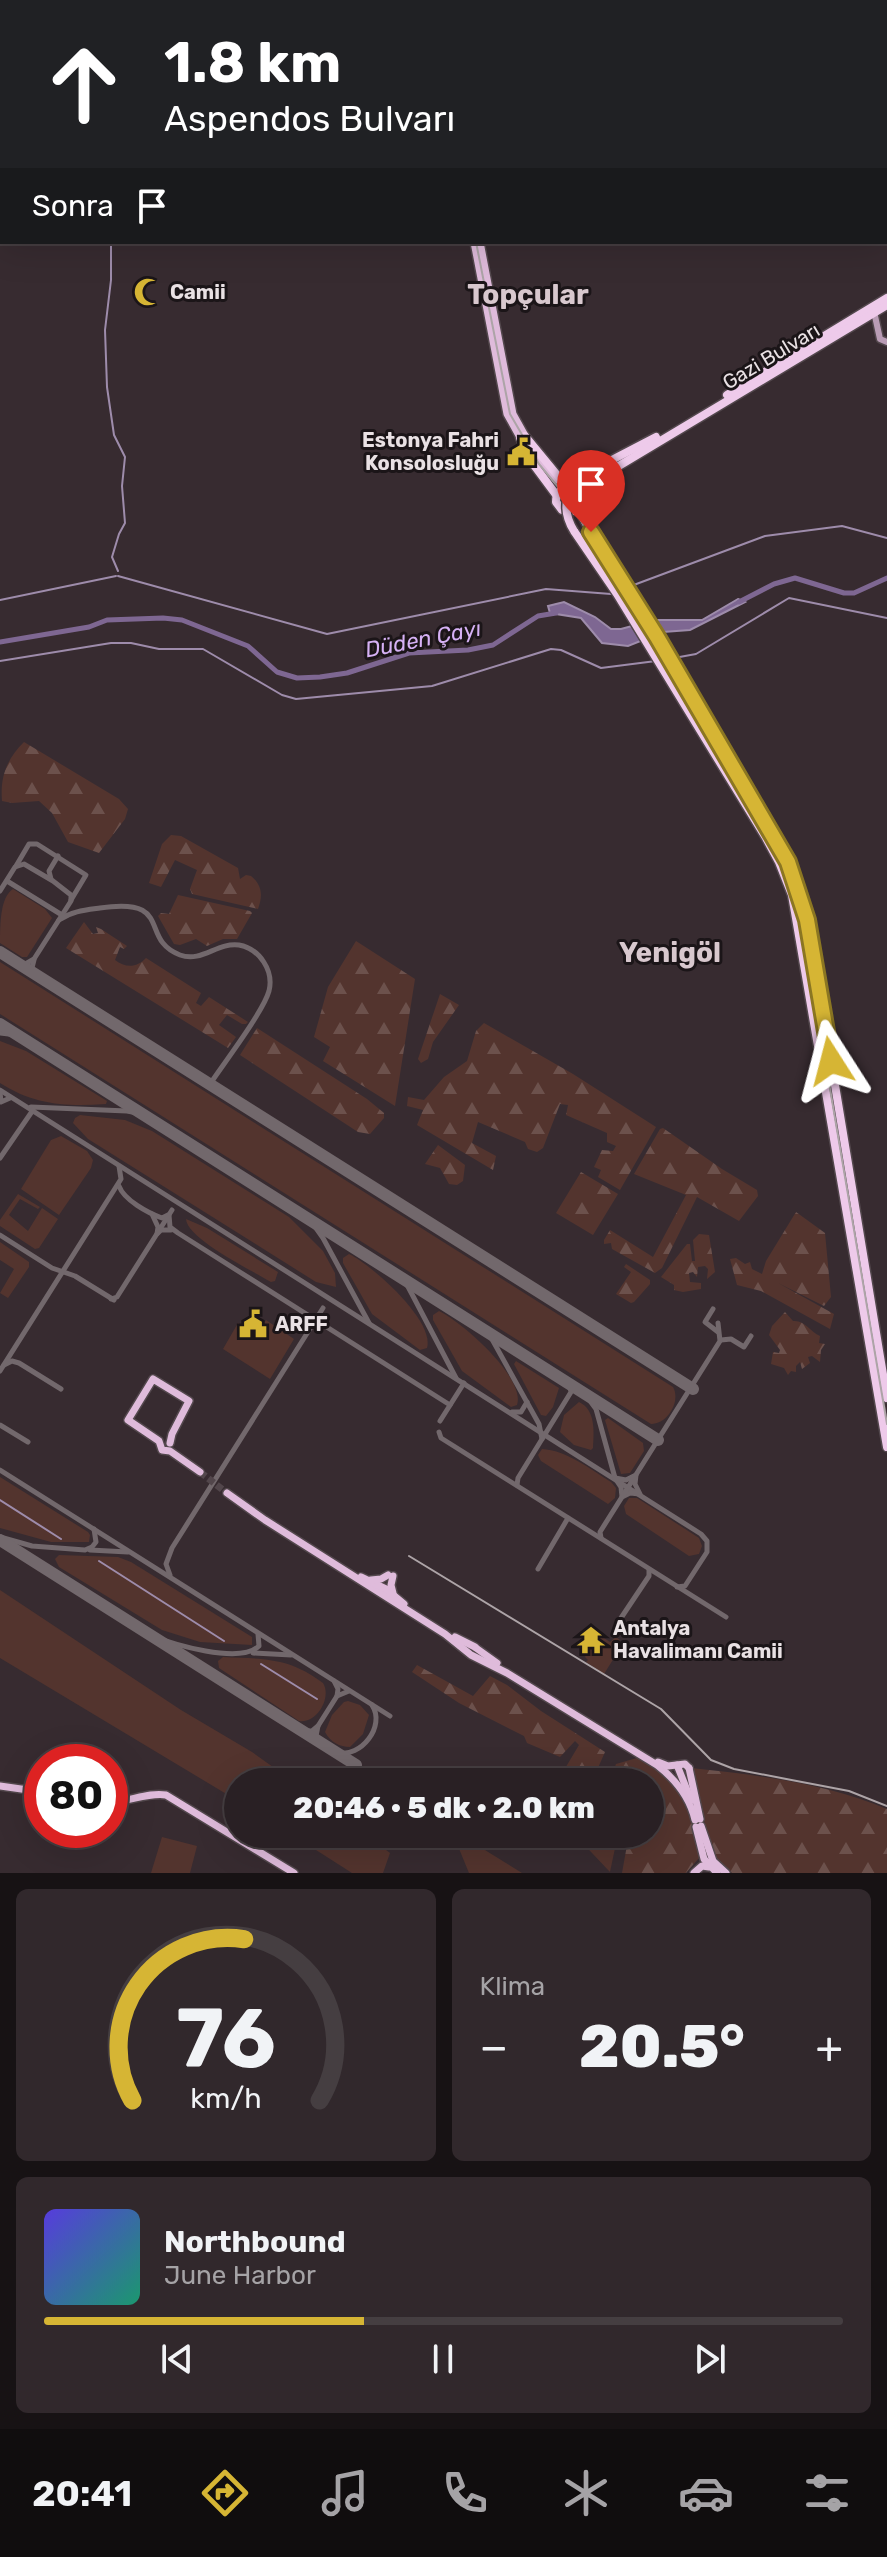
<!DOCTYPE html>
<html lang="tr">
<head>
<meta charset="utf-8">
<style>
  body { margin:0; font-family:Rubik,sans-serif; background:#31282c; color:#f1f3f6; height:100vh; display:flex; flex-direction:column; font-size:30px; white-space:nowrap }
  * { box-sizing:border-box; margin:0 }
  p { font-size:26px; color:#a5a3a6 }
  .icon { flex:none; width:44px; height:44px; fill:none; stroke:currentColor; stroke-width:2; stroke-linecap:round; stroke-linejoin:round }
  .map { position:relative; height:1873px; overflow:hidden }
  .details { display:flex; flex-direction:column; gap:16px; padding:16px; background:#171214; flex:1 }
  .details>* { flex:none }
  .banner { position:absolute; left:0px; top:0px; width:888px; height:244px; box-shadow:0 8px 32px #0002,0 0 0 2px #453e41; background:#202124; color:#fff; overflow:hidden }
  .speed { position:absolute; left:24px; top:1744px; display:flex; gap:16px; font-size:40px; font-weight:700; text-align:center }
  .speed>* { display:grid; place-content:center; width:104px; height:104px; border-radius:50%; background:#292024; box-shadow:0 8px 32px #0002,0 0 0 2px #453e41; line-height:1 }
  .speed .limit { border:12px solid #d22; background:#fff; color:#111 }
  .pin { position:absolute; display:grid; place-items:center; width:68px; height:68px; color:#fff; margin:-82px -34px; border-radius:50% 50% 50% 0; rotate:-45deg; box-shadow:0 0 8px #0007 }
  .pin .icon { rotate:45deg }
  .me { position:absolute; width:88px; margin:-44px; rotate:351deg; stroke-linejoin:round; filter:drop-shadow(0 0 6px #0008) }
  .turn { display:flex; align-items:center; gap:28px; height:168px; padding:0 32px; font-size:36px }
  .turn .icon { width:104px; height:104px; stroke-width:2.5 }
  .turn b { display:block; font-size:56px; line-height:68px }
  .then { display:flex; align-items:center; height:76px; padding:0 32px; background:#0003; gap:16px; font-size:30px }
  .big { font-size:60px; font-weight:800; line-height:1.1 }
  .details .tile { flex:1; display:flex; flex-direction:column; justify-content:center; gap:12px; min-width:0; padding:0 28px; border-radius:12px; background:#31282c }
  .details .dial { align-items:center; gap:0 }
  .dial svg { height:208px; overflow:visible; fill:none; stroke:#453e41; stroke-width:7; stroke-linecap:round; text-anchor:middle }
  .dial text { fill:#f1f3f6; stroke:none }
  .song { display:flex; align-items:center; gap:24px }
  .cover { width:96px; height:96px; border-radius:12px; background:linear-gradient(135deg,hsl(250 70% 55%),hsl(160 70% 35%)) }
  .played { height:8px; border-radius:4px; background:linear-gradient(90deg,#d6b534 40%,#453e41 40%) }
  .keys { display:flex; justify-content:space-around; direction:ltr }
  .heat { display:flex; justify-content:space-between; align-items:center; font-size:44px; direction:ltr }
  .details .tiles { flex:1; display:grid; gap:16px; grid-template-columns:1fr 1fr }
  .tile:last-child { grid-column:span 2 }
  .trip { position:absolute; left:224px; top:1768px; width:440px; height:80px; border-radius:40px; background:#292024; box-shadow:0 8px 32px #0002,0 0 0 2px #453e41; font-weight:800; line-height:80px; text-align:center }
  .menu { display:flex; height:128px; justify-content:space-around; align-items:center; background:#100d0e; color:#a5a3a6 }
  .menu .icon { width:56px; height:56px }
  .menu .active { color:#d6b534 }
  .menu b { font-size:36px; color:#f1f3f6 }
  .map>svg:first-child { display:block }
  .green { fill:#53342e }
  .forest { fill:url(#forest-firs) }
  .water { fill:#7e6792; stroke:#9e8cab; stroke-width:2 }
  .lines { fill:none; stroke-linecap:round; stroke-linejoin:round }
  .stream { stroke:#9e8cab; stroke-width:2 }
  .river { stroke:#7e6792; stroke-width:5 }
  .taxiway { stroke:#72686c; stroke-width:5 }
  .runway { stroke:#72686c; stroke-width:12 }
  .primary-tunnel { stroke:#52464b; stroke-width:7; stroke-dasharray:7 3.5; stroke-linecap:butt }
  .secondary-casing { stroke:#53484d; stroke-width:9 }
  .primary-casing { stroke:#53484d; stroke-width:10 }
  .trunk-casing { stroke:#53484d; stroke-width:11 }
  .secondary { stroke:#b99cb5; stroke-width:6 }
  .primary { stroke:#dfbbdb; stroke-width:7 }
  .trunk { stroke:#eecaea; stroke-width:8 }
  .tram { stroke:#ada4a7; stroke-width:2 }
  .trunk-bridge-casing { stroke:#53484d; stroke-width:11; stroke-linecap:butt }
  .trunk-bridge { stroke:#eecaea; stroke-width:8 }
  .route-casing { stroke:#8b7622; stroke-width:20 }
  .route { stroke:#d6b534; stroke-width:14 }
  .labels { text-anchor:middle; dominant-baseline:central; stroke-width:6; stroke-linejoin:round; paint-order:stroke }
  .poi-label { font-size:20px; font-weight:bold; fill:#e9e1e4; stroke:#1b1518; text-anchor:start }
  .street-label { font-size:20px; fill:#e9e1e4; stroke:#1b1518 }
  .water-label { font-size:22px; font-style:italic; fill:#d6b1f5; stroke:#1b1518 }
  .district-label { font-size:28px; font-weight:bold; fill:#d8c8ce; stroke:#1b1518 }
</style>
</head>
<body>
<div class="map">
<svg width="887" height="1873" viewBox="0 0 887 1873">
  <defs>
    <pattern id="forest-firs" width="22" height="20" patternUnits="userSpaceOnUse" patternTransform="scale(2)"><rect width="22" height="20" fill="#53342e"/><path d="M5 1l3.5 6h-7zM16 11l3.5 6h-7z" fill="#6c514c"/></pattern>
  </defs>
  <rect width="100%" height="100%" fill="#372b30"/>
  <g class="green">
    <path d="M13,889l32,20 7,9 -25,39h-5l-22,-14c0,-18 0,-46 13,-54z"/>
    <path d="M0,962l673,425c8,14 -5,37 -22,37l-651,-410z"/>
    <path d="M0,1041l26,10 81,50 -1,3c-39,3 -72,1 -106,-21z"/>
    <path d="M80,1115l45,5 27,11 137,86 34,34 12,22 1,14 -20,-5 -228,-143 -15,-16 2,-5z"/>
    <path d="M61,1136l26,15 6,9 -2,8 -32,47 -38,-26 30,-49z"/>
    <path d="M18,1194l22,13 -2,2 -18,-10 -11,16 19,16 14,-23 16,11 -19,29 -4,1 -35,-23v-6z"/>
    <path d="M186,1219l21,9 71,44 -3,9 -4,1c-18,-11 -84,-43 -85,-63z"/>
    <path d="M0,1242l29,20v5l-21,31 -8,-5 14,-24 -14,-9z"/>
    <path d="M349,1254c23,11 86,67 78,94l-7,2 -48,-36 -29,-51v-5z"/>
    <path d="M439,1311c23,11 87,67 78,94l-6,2 -49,-36 -29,-51v-5z"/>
    <path d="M266,1320l28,19 -24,40 -47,-30 15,-26 19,11z"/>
    <path d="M516,1361l43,27 -6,19 -7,9 -5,-1 -27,-51z"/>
    <path d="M579,1402c17,8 15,30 14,46l-2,2 -17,-5 -14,-13 4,-17z"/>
    <path d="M608,1418l35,25 1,8 -14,22 -9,1 -16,-54z"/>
    <path d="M542,1449c24,1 48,20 69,33l5,6 -1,10 -7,6 -67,-43 -3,-6z"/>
    <path d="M0,1477l88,55 2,3 -1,7h-38l-51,-14z"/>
    <path d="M629,1498h8l62,40 3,8 -3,8 -10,2 -63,-42 -2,-8z"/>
    <path d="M59,1555l59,2 13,5 121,75v8l-52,-3 -38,-12 -103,-63 -4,-8z"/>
    <path d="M0,1590l181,120 71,42 42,30h-56v19l-238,-143z"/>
    <path d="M598,1634l12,8 6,-5 4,3 -4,7 3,3 -15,24 -18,-12 2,-2 -3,-3z"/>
    <path d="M223,1657c41,2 66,0 100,26 9,14 -6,41 -24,38l-80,-53 -1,-7z"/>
    <path d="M348,1701l12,4 9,10 -6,19 -13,13c-10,0 -20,-5 -25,-15l7,-17 12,-13z"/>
    <path d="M291,1834h74l25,19 -7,20h-31z"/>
    <path d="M453,1834h6l63,39h-53z"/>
    <path d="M574,1834h44l-8,38z"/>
    <path d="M162,1837l35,9 -7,27h-39z"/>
  </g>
  <g class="forest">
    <path d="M24,742l95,57 9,10 -3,10 -26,34 -31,-11 -16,-29 -13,-12 -27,2 -10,-2c-2,-25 5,-42 22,-59z"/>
    <path d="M171,835l10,1 57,32 2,11 6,-4 5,1c11,9 12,19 7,33l-66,-15 -2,-5 7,-19 -22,-10 -14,27 -12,-4 13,-39z"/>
    <path d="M178,895l72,16 2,2 -15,26h-14l-16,7 -11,-7 -16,6 -6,-1 -16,-28 3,-3 8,1z"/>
    <path d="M84,922l9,12 5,-1 -2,-6 5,2 26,17 -3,3 -4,-2 -5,13c10,8 22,8 31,-2l55,35 -5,10 5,3 8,-9 39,25 -2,2h-4l-15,-9 -8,10 17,12 -8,11 -162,-100z"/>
    <path d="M356,941l59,38 -20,127 -72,-45 7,-14 -16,-10 14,-50z"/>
    <path d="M440,994l19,11 -26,37 -5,17 -7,4 -3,-4z"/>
    <path d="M484,1023l89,51 83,53 -36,63 -22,-13 3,-7 -7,-3 8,-17 11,1 3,-5 -9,-4v-9l-41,-18 2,-10 -8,-1 -17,44 -6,4 -9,-3 -3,-7 -47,-20 -6,21 24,13 -3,14 -76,-45 6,-15 -16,-4 1,-9 16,3 20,-23 23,-16 9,-30z"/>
    <path d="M257,1028l110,71 17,14v5l-14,16 -12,-2 -118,-77z"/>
    <path d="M663,1128l59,41 35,21 1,6 -19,25 -42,-24 -35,71 -7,5 -43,-24 -1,-6 -7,1v-4l6,-10 43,27 33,-62 -52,-21 26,-45z"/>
    <path d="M438,1145l27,20 -2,16 -6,4 -8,-1 -9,-16 -15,-4z"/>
    <path d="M581,1172l37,22 -25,41 -37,-22z"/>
    <path d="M796,1212l29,21 6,64 -7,9 -46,-23 56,31 -4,15 -69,-38 -24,-6 -7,-26 6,-1 9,6 5,-2 2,7 10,5 4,-13z"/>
    <path d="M699,1234l10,1 6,37 -8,7 1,-10 -3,-3 -7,1 -1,10 -4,-5 -4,1 1,9 11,1v6l-18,3 -9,-2v-5l-13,-8 26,-33h3l2,17h3l-2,-21z"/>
    <path d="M626,1264l24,16v4l-16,18 -3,1 -15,-9 15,-22 -7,-5z"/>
    <path d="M785,1312l8,9c12,-1 17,11 27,15l-1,7 6,1 -4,6 -1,12 -8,-6 -4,1 2,6 -8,6 -2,-7 -4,4v6l-5,-1 -3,4 -4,-7 -13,-4 2,-12 6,1 1,-3 -11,-15 3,-9z"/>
    <path d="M417,1665l56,31 17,-20 17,9 34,26 64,41 -8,18 2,12h-42l22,-37 -4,-4 -15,16 -33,-14 -3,-7 -65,-33 -47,-31z"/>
    <path d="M637,1758c45,22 54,52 62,100l-13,15h-64l7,-39h21v-52l-40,-1 6,-17z"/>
    <path d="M691,1768c66,7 134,15 196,41v64h-155l-19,-16z"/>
  </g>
  <path class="water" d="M738,599l7,3 -55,28 -27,2 -35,14 -26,-3 -21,-25 -31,-5 -2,-7 16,-4 31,15 16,12h10l33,-9h48z"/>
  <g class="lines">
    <g class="stream">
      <path d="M111,242v38l-6,50 2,57 7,48 11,22 -3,29 3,37 -6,11 -7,23 6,14"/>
      <path d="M118,576l209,58 219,-45 65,5"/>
      <path d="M631,586l134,-50 77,-10 45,12"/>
      <path d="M0,600l116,-24"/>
      <path d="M674,658l22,-4 93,-56 98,20"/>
      <path d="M0,661l111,-18h20l28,6h44l79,46 14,4 136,-13 119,-37 10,1 40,18 55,-7"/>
      <path d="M0,1500l61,39"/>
      <path d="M99,1561l125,80"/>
      <path d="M261,1664l56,35"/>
    </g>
    <g class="river">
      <path d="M739,602l35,-18 21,-6 49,15h10l33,-15"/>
      <path d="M0,642l89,-15 18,-7 56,-2 19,2 66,26 29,26 20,6 23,-1 27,-4 62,-20 59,-3 25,-5 45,-29 18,-3"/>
    </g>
    <g class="taxiway">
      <path d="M16,866l13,-22h8l49,31 -15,25"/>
      <path d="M51,879l-2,-8 9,-15"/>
      <path d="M7,881l55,34"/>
      <path d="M0,891l15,-24 9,-3 29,17 18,14v6l-37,58 -12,7"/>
      <path d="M59,920c13,-9 26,-10 41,-12 75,-11 38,31 80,47 22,8 37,-13 59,-10 21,4 35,26 30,46 -6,21 -45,72 -59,93"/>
      <path d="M34,960l-2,8 7,8"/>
      <path d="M0,1033l17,2"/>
      <path d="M0,1090l701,444 6,7v11l-22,34 -8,1"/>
      <path d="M0,1092l1,10 9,-4"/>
      <path d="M31,1107l96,4 16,3"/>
      <path d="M0,1158l33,-48"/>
      <path d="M119,1186c5,14 29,27 43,32l6,-3"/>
      <path d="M152,1214l6,13 -1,7 4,-4h10"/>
      <path d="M169,1215l1,12 8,6 272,172"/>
      <path d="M311,1221l12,17 46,85"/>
      <path d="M0,1235l52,33 23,8 39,24"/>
      <path d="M404,1279l52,99"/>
      <path d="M111,1299l6,-2 55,-87"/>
      <path d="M713,1309l-8,13 13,10"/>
      <path d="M488,1332l51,92 3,15"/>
      <path d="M721,1340l10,-1 13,8 7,-11"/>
      <path d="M4,1365l8,-4 7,2 42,26"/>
      <path d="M0,1371l121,-192 -2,-13"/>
      <path d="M585,1394l11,15 19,69"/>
      <path d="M512,1412h9l6,-10"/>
      <path d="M440,1421l24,-38"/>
      <path d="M0,1425l28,17"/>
      <path d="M439,1432l2,6 285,179"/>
      <path d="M0,1470l390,246"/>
      <path d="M636,1475l-1,9 5,10 -10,-1 -8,4 -1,-10 -6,-9 11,2z"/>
      <path d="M517,1485l1,-7 53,-86 -2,-9"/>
      <path d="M0,1537l32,9 53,4 7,-3 4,-5 -2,-13"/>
      <path d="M601,1538l-1,-6 120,-191 -2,-18"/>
      <path d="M90,1550l38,2"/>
      <path d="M538,1569l30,-51"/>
      <path d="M170,1575l-4,-11 6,-16 151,-240"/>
      <path d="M621,1618l28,-42v-6"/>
      <path d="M150,1635c22,9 90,30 109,11l-1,-12"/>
      <path d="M253,1653l38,2"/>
      <path d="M334,1681l4,8 -1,7 12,-5"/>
      <path d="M318,1726l19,-30"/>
      <path d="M302,1731h10l6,-5 -2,10 5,7"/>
      <path d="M337,1753c24,5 49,-27 35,-48"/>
    </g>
    <g class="runway">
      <path d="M0,952l693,437"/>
      <path d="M0,1024l658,416"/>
      <path d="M0,1540l356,225"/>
    </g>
    <path class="primary-tunnel" d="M200,1472l27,21"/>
    <defs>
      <path id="secondary" d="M875,316l5,23 7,3"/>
      <g id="primary">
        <path d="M476,2l1,-2"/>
        <path d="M482,2l1,-2"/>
        <path d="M474,242l33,172 15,27"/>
        <path d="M480,242l33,172 15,27"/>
        <path d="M539,458l17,22"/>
        <path d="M578,510l24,43"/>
        <path d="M594,548l16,31"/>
        <path d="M170,1443l2,-9 17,-33 -36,-22 -25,41 31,21 3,9 8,1 30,21"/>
        <path d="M227,1493l38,27 180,114 26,21 36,18 150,92c18,14 33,33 38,55"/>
        <path d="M393,1576l-2,9 2,8"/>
        <path d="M361,1577l25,12 18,15"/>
        <path d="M371,1580l10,-1 7,-4"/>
        <path d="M455,1637l20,10"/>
        <path d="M476,1648l21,15"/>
        <path d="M658,1762l10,4 17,-2 4,4"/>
        <path d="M677,1765l14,35"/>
        <path d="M689,1768l11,51"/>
        <path d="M0,1786l42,6"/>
        <path d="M110,1802c19,0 38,-10 56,-7l128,78"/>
        <path d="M701,1826l12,35 13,12"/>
        <path d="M696,1827l8,32 13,14"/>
        <path d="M694,1873l8,-7 7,1"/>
      </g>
      <g id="trunk">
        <path d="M727,395l160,-97"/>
        <path d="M525,436l42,51"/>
        <path d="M520,438l11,23 26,35"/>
        <path d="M583,475l73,-38"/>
        <path d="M580,496l-8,-9c-10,-1 -16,5 -16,15l6,8 12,1c9,-8 7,-20 18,-29l295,-177"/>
        <path d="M580,501l43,84 22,33 136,231c34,64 38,142 50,212 19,113 37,225 56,337"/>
        <path d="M593,520l-1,-23 13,-19"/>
        <path d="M574,531l43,63 149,244 13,24 13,33 95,552"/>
      </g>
    </defs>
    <use href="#secondary" class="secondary-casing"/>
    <use href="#primary" class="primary-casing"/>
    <use href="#trunk" class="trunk-casing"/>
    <use href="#secondary" class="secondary"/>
    <use href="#primary" class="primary"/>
    <use href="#trunk" class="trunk"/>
    <g class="tram">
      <path d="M479,2v-2"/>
      <path d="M476,242l34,172 29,50 20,24"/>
      <path d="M576,512l201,340 14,28 11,44 85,500"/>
      <path d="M409,1556l252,153 50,51 23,9 115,22 38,15"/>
    </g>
    <defs>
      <path id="trunk-bridge" d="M574,531c-13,-21 -9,-40 9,-56"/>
    </defs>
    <use href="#trunk-bridge" class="trunk-bridge-casing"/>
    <use href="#trunk-bridge" class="trunk-bridge"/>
  </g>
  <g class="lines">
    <defs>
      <path id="route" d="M591,532l66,105 131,225 19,58 24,141"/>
    </defs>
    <use href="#route" class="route-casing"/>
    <use href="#route" class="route"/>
  </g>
  <defs>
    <symbol id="mosque-bare" viewBox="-9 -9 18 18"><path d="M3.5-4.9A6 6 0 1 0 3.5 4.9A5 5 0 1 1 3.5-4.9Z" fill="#d6b534" stroke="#1b1518" stroke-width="2.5" paint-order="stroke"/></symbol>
    <symbol id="civic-bare" viewBox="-9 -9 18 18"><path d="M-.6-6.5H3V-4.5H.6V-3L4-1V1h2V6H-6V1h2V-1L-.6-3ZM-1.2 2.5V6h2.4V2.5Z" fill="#d6b534" stroke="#1b1518" stroke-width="2.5" paint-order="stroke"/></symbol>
    <symbol id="temple-bare" viewBox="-9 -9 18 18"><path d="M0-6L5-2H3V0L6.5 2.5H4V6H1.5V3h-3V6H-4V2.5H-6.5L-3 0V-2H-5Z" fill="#d6b534" stroke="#1b1518" stroke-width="2.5" paint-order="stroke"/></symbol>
  </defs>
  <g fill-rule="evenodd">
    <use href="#mosque-bare" x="128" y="272" width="40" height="40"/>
    <use href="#civic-bare" x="501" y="432" width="40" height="40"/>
    <use href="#civic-bare" x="233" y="1304" width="40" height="40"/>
    <use href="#temple-bare" x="571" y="1620" width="40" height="40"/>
  </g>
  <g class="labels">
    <g class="poi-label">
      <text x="170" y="292">Camii</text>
      <text x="499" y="440" text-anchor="end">Estonya Fahri<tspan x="499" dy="23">Konsolosluğu</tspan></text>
      <text x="275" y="1324">ARFF</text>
      <text x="613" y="1628">Antalya<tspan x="613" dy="23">Havalimanı Camii</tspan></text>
    </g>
    <g class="street-label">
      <text transform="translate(771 356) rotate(-31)">Gazi Bulvarı</text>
    </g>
    <g class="water-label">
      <text transform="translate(423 639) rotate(-11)">Düden Çayı</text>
    </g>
    <g class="district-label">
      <text x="528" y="294">Topçular</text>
      <text x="670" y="952">Yenigöl</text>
    </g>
  </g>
</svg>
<div class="speed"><div class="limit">80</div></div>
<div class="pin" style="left:591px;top:532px;background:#d93025"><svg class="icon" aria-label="arrive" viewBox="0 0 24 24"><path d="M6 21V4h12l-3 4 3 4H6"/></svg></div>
<svg class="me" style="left:831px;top:1061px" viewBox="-20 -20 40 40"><path d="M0-17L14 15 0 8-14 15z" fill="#d6b534" stroke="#fff" stroke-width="4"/></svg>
<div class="trip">20:46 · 5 dk · 2.0 km</div>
<div class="banner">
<div class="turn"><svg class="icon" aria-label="ahead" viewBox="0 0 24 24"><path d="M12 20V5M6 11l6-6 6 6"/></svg><div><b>1.8 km</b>Aspendos Bulvarı</div></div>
<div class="then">Sonra<svg class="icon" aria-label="arrive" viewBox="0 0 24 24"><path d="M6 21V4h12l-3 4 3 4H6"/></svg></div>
</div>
</div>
<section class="details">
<div class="tiles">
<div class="tile dial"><svg viewBox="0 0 100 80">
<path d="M14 69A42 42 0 1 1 86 69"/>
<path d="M14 69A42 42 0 0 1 57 7" stroke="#d6b534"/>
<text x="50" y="56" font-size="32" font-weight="700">76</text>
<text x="50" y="72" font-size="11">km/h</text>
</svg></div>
<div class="tile"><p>Klima</p>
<div class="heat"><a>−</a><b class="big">20.5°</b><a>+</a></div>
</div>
<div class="tile">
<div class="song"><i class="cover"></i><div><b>Northbound</b><p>June Harbor</p></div></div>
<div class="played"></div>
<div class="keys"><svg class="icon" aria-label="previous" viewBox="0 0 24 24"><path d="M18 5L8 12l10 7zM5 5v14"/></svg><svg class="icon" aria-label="pause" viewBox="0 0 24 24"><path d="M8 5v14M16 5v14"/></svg><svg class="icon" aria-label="next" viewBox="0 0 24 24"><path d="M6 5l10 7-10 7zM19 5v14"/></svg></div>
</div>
</div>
</section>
<nav class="menu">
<b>20:41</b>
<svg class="icon active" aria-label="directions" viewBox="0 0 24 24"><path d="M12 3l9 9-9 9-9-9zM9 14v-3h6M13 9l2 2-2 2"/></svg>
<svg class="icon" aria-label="music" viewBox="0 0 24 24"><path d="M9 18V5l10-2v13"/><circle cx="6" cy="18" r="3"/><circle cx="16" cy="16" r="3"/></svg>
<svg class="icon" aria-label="phone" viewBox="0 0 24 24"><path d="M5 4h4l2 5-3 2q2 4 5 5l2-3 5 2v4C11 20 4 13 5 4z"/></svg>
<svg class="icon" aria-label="climate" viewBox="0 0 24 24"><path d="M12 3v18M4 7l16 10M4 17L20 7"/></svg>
<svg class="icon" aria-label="car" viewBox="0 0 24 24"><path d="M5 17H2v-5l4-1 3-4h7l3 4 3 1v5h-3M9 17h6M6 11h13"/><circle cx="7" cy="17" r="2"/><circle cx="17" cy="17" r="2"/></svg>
<svg class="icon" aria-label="filters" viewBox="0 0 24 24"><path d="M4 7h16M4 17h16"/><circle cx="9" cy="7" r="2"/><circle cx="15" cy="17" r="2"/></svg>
</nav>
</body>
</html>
